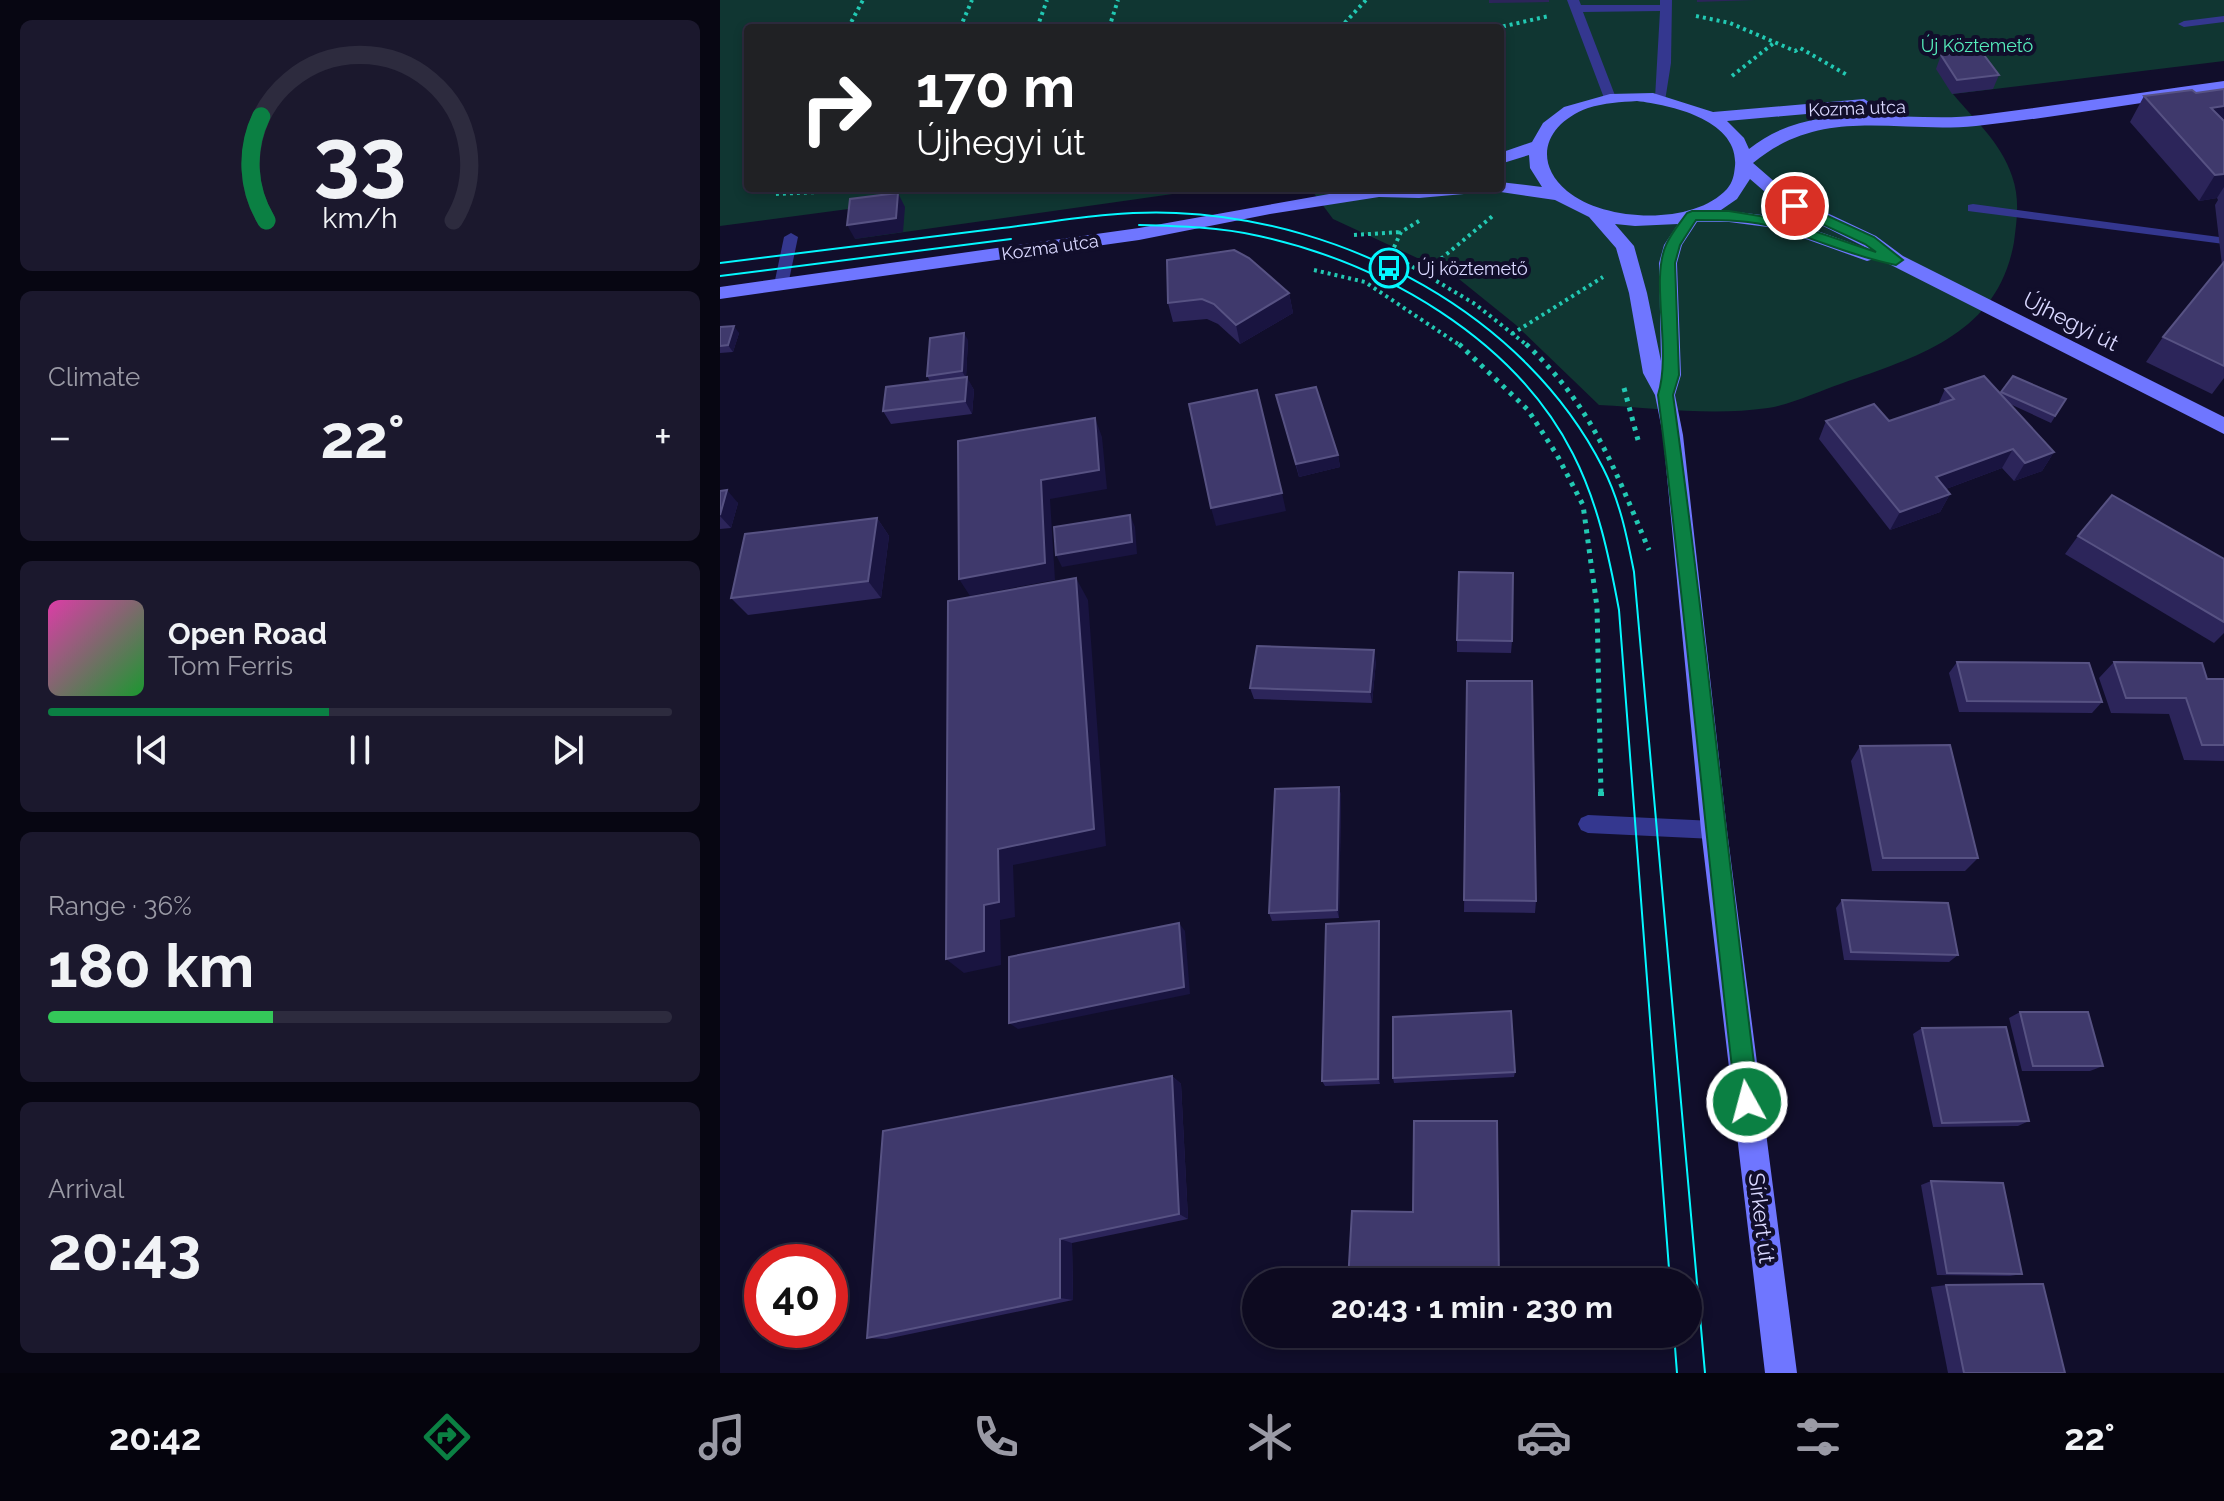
<!DOCTYPE html>
<html lang="en">
<head>
<meta charset="utf-8">
<style>
  body { margin:0; font-family:Raleway,sans-serif; background:#1b182d; color:#f1f3f6; height:100vh; display:flex; flex-direction:column; font-size:30px; white-space:nowrap }
  * { box-sizing:border-box; margin:0 }
  p { font-size:26px; color:#9a9aa5 }
  .icon { flex:none; width:44px; height:44px; fill:none; stroke:currentColor; stroke-width:2; stroke-linecap:round; stroke-linejoin:round }
  .map { position:relative; flex:1; overflow:hidden }
  .sheet { display:flex; flex-direction:column; gap:20px; padding:20px; background:#070612; width:720px }
  .sheet>* { flex:none }
  .banner { position:absolute; left:24px; top:24px; width:760px; height:168px; border-radius:8px; box-shadow:0 4px 12px #0003,0 0 0 2px #2d2b3e; background:#202124; color:#fff; overflow:hidden }
  .speed { position:absolute; left:24px; top:1244px; display:flex; gap:16px; font-size:40px; font-weight:700; text-align:center }
  .speed>* { display:grid; place-content:center; width:104px; height:104px; border-radius:50%; background:#0d0a20; box-shadow:0 4px 12px #0003,0 0 0 2px #2d2b3e; line-height:1 }
  .speed .limit { border:12px solid #d22; background:#fff; color:#111 }
  .pin { position:absolute; display:grid; place-items:center; width:68px; height:68px; color:#fff; margin:-34px; border:4px solid #fff; border-radius:50%; box-shadow:0 2px 8px #0007 }
  .me { position:absolute; width:88px; margin:-44px; rotate:353deg; stroke-linejoin:round; filter:drop-shadow(0 0 6px #0008) }
  .turn { display:flex; align-items:center; gap:28px; height:168px; padding:0 40px; font-size:36px }
  .turn .icon { width:104px; height:104px; stroke-width:2.5 }
  .turn b { display:block; font-size:56px; line-height:68px }
  .big { font-size:60px; font-weight:700; line-height:1.1 }
  .sheet .tile { flex:1; display:flex; flex-direction:column; justify-content:center; gap:12px; min-width:0; padding:0 28px; border-radius:12px; background:#1b182d }
  .sheet .dial { align-items:center; gap:0 }
  .dial svg { height:208px; overflow:visible; fill:none; stroke:#2d2b3e; stroke-width:7; stroke-linecap:round; text-anchor:middle }
  .dial text { fill:#f1f3f6; stroke:none }
  .song { display:flex; align-items:center; gap:24px }
  .cover { width:96px; height:96px; border-radius:12px; background:linear-gradient(135deg,hsl(320 70% 55%),hsl(130 70% 35%)) }
  .played { height:8px; border-radius:4px; background:linear-gradient(90deg,#0b8043 45%,#2d2b3e 45%) }
  .keys { display:flex; justify-content:space-around; direction:ltr }
  .heat { display:flex; justify-content:space-between; align-items:center; font-size:44px; direction:ltr }
  .charge { height:12px; border-radius:6px; background:linear-gradient(90deg,#34c759 36%,#2d2b3e 0) }
  .trip { position:absolute; left:522px; top:1268px; width:460px; height:80px; border-radius:40px; background:#0d0a20; box-shadow:0 4px 12px #0003,0 0 0 2px #2d2b3e; font-weight:700; line-height:80px; text-align:center }
  .dock { display:flex; height:128px; justify-content:space-around; align-items:center; background:#05040d; color:#9a9aa5 }
  .dock .icon { width:56px; height:56px }
  .dock .current { color:#0b8043 }
  .dock b { font-size:36px; color:#f1f3f6 }
  main { display:flex; flex:1; min-height:0 }
  .map>svg:first-child { display:block }
  .green { fill:#103632 }
  .lines { fill:none; stroke-linecap:round; stroke-linejoin:round }
  .path-far2 { stroke:#22c9b3; stroke-width:4; stroke-dasharray:3 4; stroke-linecap:butt }
  .path-far1 { stroke:#22c9b3; stroke-width:5; stroke-dasharray:4 6; stroke-linecap:butt }
  .path { stroke:#22c9b3; stroke-width:6; stroke-dasharray:5 7; stroke-linecap:butt }
  .lane { fill:#34378f; fill-rule:evenodd }
  .secondary { fill:#6f76ff; fill-rule:evenodd }
  .tram { stroke:#04f8ff; stroke-width:2 }
  .wall { fill:#2c255a }
  .shaded-wall { fill:#191440 }
  .building { fill:#3f396c; stroke:#575283; stroke-width:2 }
  .route { fill:#0b8043; stroke:#07532c; stroke-width:2 }
  .labels { text-anchor:middle; dominant-baseline:central; stroke-width:8; stroke-linejoin:round; paint-order:stroke }
  .far-park-label { font-size:18px; fill:#56edbc; stroke:#110e2b }
  .far-street-label { font-size:18px; fill:#dad8ff; stroke:#110e2b }
  .far-poi-label { font-size:18px; fill:#dad8ff; stroke:#110e2b; text-anchor:start }
  .street-label { font-size:22px; fill:#dad8ff; stroke:#110e2b }
</style>
</head>
<body>
<main>
<section class="sheet">
<div class="tile dial"><svg viewBox="0 0 100 80">
<path d="M14 69A42 42 0 1 1 86 69"/>
<path d="M14 69A42 42 0 0 1 12 29" stroke="#0b8043"/>
<text x="50" y="56" font-size="32" font-weight="700">33</text>
<text x="50" y="72" font-size="11">km/h</text>
</svg></div>
<div class="tile"><p>Climate</p>
<div class="heat"><a>−</a><b class="big">22°</b><a>+</a></div>
</div>
<div class="tile">
<div class="song"><i class="cover"></i><div><b>Open Road</b><p>Tom Ferris</p></div></div>
<div class="played"></div>
<div class="keys"><svg class="icon" aria-label="previous" viewBox="0 0 24 24"><path d="M18 5L8 12l10 7zM5 5v14"/></svg><svg class="icon" aria-label="pause" viewBox="0 0 24 24"><path d="M8 5v14M16 5v14"/></svg><svg class="icon" aria-label="next" viewBox="0 0 24 24"><path d="M6 5l10 7-10 7zM19 5v14"/></svg></div>
</div>
<div class="tile"><p>Range · 36%</p><b class="big">180 km</b><div class="charge"></div></div>
<div class="tile"><p>Arrival</p><b class="big">20:43</b></div>
</section>
<div class="map">
<svg width="1504" height="1373" viewBox="0 0 1504 1373">
  <rect width="100%" height="100%" fill="#110e2b"/>
  <path class="green" d="M0,0h1504v61l-271,33c22,27 47,47 59,82 8,23 5,43 2,66 -16,91 -94,114 -171,141 -24,8 -50,21 -75,25 -55,8 -114,0 -169,-3l-83,-80 -62,-50 -121,-56 -23,-31h190v-160h-752v160h467l-360,51 1,-31 -136,18z"/>
  <g class="lines">
    <g class="path-far2">
      <path d="M976,16l34,7 65,28 5,-3 49,28"/>
      <path d="M128,28l15,-28"/>
      <path d="M240,28l12,-28"/>
      <path d="M317,28l10,-28"/>
      <path d="M389,28l9,-28"/>
      <path d="M620,28l26,-28"/>
      <path d="M776,28l53,-12"/>
      <path d="M1012,76l43,-34"/>
      <path d="M54,188l1,6 132,-6"/>
      <path d="M699,221l-18,11 -10,22 84,50 53,42"/>
      <path d="M634,235l47,-3"/>
      <path d="M594,270l51,12 96,64"/>
      <path d="M705,272l70,-58"/>
      <path d="M792,334l91,-57"/>
    </g>
    <g class="path-far1">
      <path d="M739,344l69,66 29,45 26,50 14,102 4,187"/>
      <path d="M806,344c67,63 88,124 123,206"/>
      <path d="M904,388l14,52"/>
    </g>
    <path class="path" d="M881,792v4"/>
    <g class="lane">
      <path d="M847,0h12l2,5h79v-5h12l-1,63 -6,38 -10,-3 5,-87 -77,1 33,86 -6,4 -6,-4z"/>
      <path d="M1504,16v6l-40,5 -6,-3 6,-3z"/>
      <path d="M1253,204l246,33 5,1v6l-256,-33v-6z"/>
      <path d="M71,233l7,4 -10,48 -7,5 -7,-5 10,-48z"/>
      <path d="M868,815l126,6 7,3 3,6 -3,6 -7,3 -126,-6 -7,-3 -3,-6 3,-6z"/>
    </g>
    <g class="secondary">
      <path d="M1504,81v10c-82,11 -165,26 -248,35 -80,8 -153,-21 -223,37l38,33 85,40 27,20 321,161v17l-335,-170 -14,-11 -1,6 -7,2 -92,-33 -46,-6h-32l-15,23 -5,18 4,112 -6,20 8,40 44,395 70,543h-32l-64,-543 -38,-395 -8,-40 -12,-22 -14,-80 -13,-45 -27,-31 -34,-17 -61,-9 -2,-3h8v-6l42,5 -12,-19 -1,-13 -29,9v-11l32,-11 11,-19 21,-16 46,-13 43,-1 60,19 151,-13 8,5 -8,5 -137,12 17,17 5,11c67,-54 156,-24 232,-34 81,-10 162,-23 243,-34zM917,101c34,4 102,19 98,65 -1,9 -2,16 -8,23 -34,37 -123,33 -160,2 -36,-31 -20,-68 21,-83 16,-5 33,-6 49,-7zM1030,179l29,25 92,46 -93,-33 -57,-7 16,-11zM895,224l20,2 43,-2 -14,21 -5,18 2,98 -14,-68 -13,-47z"/>
      <path d="M643,188h110l-9,6 -45,4 -40,-1 -109,17 -131,26 -419,59v-12l419,-59z"/>
    </g>
    <g class="tram">
      <path d="M419,225c40,1 81,2 120,11 123,27 255,102 314,218 25,49 36,102 46,156l51,672"/>
      <path d="M0,263c94,-11 188,-23 282,-35 58,-7 116,-18 174,-15 169,7 349,101 427,255 17,33 24,69 31,104l71,801"/>
      <path d="M0,276l291,-37"/>
      <path d="M954,1334l3,39"/>
    </g>
  </g>
  <g class="wall">
    <path d="M769,0h60v2l-60,1z"/>
    <path d="M977,0h58l-58,2z"/>
    <path d="M1221,55l58,20 -6,14 -41,5 -16,-25z"/>
    <path d="M1504,89v289l-12,16 -66,-32 17,-25 59,-72 -7,-60 3,-5 -1,-2 -18,3 -69,-79 14,-26 52,-3z"/>
    <path d="M447,260l122,33 4,20 -53,31 -22,-20 -11,-5 -34,3 -5,-19z"/>
    <path d="M0,327l19,6 -6,19 -13,1z"/>
    <path d="M248,340l-2,37 8,13 -2,24 -81,10 -8,-13 47,-30 -3,-5z"/>
    <path d="M1293,376l53,23 -15,24 -41,-19 44,48 -12,19 -28,10 -12,-13 -56,21 4,5 -10,18 -50,18 -71,-91 7,-18h63l49,-16 7,-16 55,5z"/>
    <path d="M556,395l62,60 2,12 -41,10z"/>
    <path d="M0,491l18,12 -7,25 -11,1z"/>
    <path d="M157,518l12,18 -8,62 -133,17 -17,-17z"/>
    <path d="M1358,536l146,23v74l-10,10 -149,-89z"/>
    <path d="M737,640l55,1 -1,12 -54,-1z"/>
    <path d="M656,661l-4,42 -118,-4 -4,-11z"/>
    <path d="M1237,662l145,40 -10,11 -133,-1 -10,-39z"/>
    <path d="M1394,662l93,17h17v82l-40,-1 -15,-46 -58,-1 -12,-35z"/>
    <path d="M747,681l69,220 -1,12 -71,-1z"/>
    <path d="M1140,746l118,112 -13,13h-93l-21,-110z"/>
    <path d="M619,787l2,9 -2,122 -67,3 -3,-8z"/>
    <path d="M1122,900l116,55 -9,7 -105,-2 -8,-52z"/>
    <path d="M659,921l1,8v155l-55,2 -3,-5z"/>
    <path d="M1300,1012l83,54 -13,5h-68l-13,-53z"/>
    <path d="M1202,1028l107,93 -11,5 -85,1 -20,-93z"/>
    <path d="M795,1072l-1,5 -120,6 -1,-5z"/>
    <path d="M452,1076l9,8 7,135 -116,24 1,57 -187,39 -19,-1z"/>
    <path d="M1211,1181l91,93 -12,2 -73,-1 -16,-90z"/>
    <path d="M1226,1285l119,88h-117l-17,-86z"/>
  </g>
  <g class="shaded-wall">
    <path d="M1504,106v24l-13,-22z"/>
    <path d="M1504,174v13l-7,11 -18,3 16,-26z"/>
    <path d="M178,193l7,14 -2,25 -48,7 -8,-14z"/>
    <path d="M569,293l4,20 -53,31 -4,-19z"/>
    <path d="M14,326l5,7 -6,19 -5,-7z"/>
    <path d="M244,333l4,7 -2,38 -4,-7z"/>
    <path d="M247,377l7,13 -2,24 -7,-13z"/>
    <path d="M375,418l7,19 5,52 -57,10 5,81 -85,16 -11,-17z"/>
    <path d="M1293,449l-11,19 -75,28 9,-19z"/>
    <path d="M1334,452l-12,19 -28,10 11,-18z"/>
    <path d="M618,455l2,12 -41,10 -3,-13z"/>
    <path d="M7,490l11,13 -7,25 -11,-12z"/>
    <path d="M562,493l4,18 -70,15 -5,-18z"/>
    <path d="M1230,494l-10,18 -50,18 10,-18z"/>
    <path d="M410,515l5,12 2,27 -75,13 -6,-12z"/>
    <path d="M157,518l12,18 -8,62 -13,-17z"/>
    <path d="M356,578l12,22 18,246 -93,19 2,52 -15,3 1,45 -37,8 -18,-14 38,-54 14,-56z"/>
    <path d="M654,650l2,11 -4,42 -2,-11z"/>
    <path d="M619,787l2,9 -2,122 -2,-8z"/>
    <path d="M659,921l1,8v155l-2,-5z"/>
    <path d="M459,923l6,8 5,63 -172,35 -9,-6z"/>
    <path d="M452,1076l9,8 7,135 -9,-5z"/>
    <path d="M340,1239l12,4 1,57 -13,-2z"/>
  </g>
  <g class="building">
    <path d="M1261,51l18,24 -42,5 -16,-25z"/>
    <path d="M1504,89v17l-13,2 13,13v53l-9,1 -71,-79 48,-6 4,3z"/>
    <path d="M178,193l-2,25 -49,7 3,-26z"/>
    <path d="M514,250l15,8 40,35 -53,32 -22,-21 -12,-5 -34,4 -1,-43z"/>
    <path d="M1504,262v104l-61,-29z"/>
    <path d="M14,326l-6,19 -8,1v-19z"/>
    <path d="M244,333l-2,38 -35,5 3,-38z"/>
    <path d="M1264,376l70,76 -29,11 -12,-14 -77,28 14,17 -50,18 -74,-91 48,-17 15,17 65,-22 -9,-10z"/>
    <path d="M1293,376l53,23 -11,17 -54,-24z"/>
    <path d="M247,377l-2,24 -82,10 3,-24z"/>
    <path d="M596,387l22,68 -42,9 -20,-69z"/>
    <path d="M537,390l25,103 -71,15 -22,-104z"/>
    <path d="M375,418l4,52 -58,10 4,83 -86,16 -1,-138z"/>
    <path d="M7,490l-7,25v-24z"/>
    <path d="M1392,495l112,64v63l-146,-86z"/>
    <path d="M410,515l2,27 -76,13 -2,-28z"/>
    <path d="M157,518l-9,63 -137,17 14,-64z"/>
    <path d="M739,572l54,1 -1,68 -55,-1z"/>
    <path d="M356,578l18,251 -96,20 1,53 -15,3v46l-38,8 2,-358z"/>
    <path d="M537,646l117,4 -4,42 -120,-4z"/>
    <path d="M1237,662l132,1 13,39 -135,-1z"/>
    <path d="M1394,662l88,1 5,16h17v66h-22l-16,-47h-60z"/>
    <path d="M747,681h65l4,220 -72,-1z"/>
    <path d="M1230,745l28,113h-95l-23,-112z"/>
    <path d="M619,787l-2,123 -68,3 6,-124z"/>
    <path d="M1122,900l106,3 10,52 -107,-3z"/>
    <path d="M659,921l-1,158 -56,2 4,-157z"/>
    <path d="M459,923l5,64 -175,36v-66z"/>
    <path d="M791,1011l4,61 -122,6v-61z"/>
    <path d="M1300,1012h68l15,54h-70z"/>
    <path d="M1286,1027l23,94 -87,2 -20,-95z"/>
    <path d="M452,1076l7,138 -119,25v59l-193,40 16,-207z"/>
    <path d="M694,1121h83l2,161h-151l4,-71 61,1z"/>
    <path d="M1211,1181l72,2 19,91 -75,-1z"/>
    <path d="M1323,1284l22,89h-101l-18,-88z"/>
  </g>
  <path class="route" d="M1075,201l79,36 29,23 -7,5c-42,-8 -79,-26 -119,-37 -26,-8 -54,-8 -81,-8l-16,25 -5,18 4,112 -6,20c33,235 55,471 86,707l-4,7 -8,4 -7,-4 -4,-7c-28,-236 -48,-472 -78,-707 14,-45 -8,-114 8,-150 5,-12 14,-22 21,-32l5,-2h37l49,8 98,33 -11,-8 -75,-35 -2,-3z"/>
  <defs>
    <symbol id="bus-ring" viewBox="-11 -11 22 22"><circle r="9.5" fill="#110e2b" stroke="#04f8ff" stroke-width="1.5"/><path d="M-5-6H5V4H4V6H2V4H-2V6H-4V4H-5ZM-3.5-4V0h7V-4ZM-3.5 1.2v1.5H-2V1.2ZM2 1.2v1.5H3.5V1.2Z" fill="#04f8ff"/></symbol>
  </defs>
  <g fill-rule="evenodd">
    <use href="#bus-ring" x="647" y="246" width="44" height="44"/>
  </g>
  <g class="labels">
    <g class="far-park-label">
      <text x="1257" y="45">Új Köztemető</text>
    </g>
    <g class="far-street-label">
      <text transform="translate(1137 108) rotate(-2)">Kozma utca</text>
      <text transform="translate(330 247) rotate(-8)">Kozma utca</text>
    </g>
    <g class="far-poi-label">
      <text x="697" y="268">Új köztemető</text>
    </g>
    <g class="street-label">
      <text transform="translate(1351 321) rotate(27)">Újhegyi út</text>
      <text transform="translate(1042 1218) rotate(83)">Sírkert út</text>
    </g>
  </g>
</svg>
<div class="speed"><div class="limit">40</div></div>
<div class="pin" style="left:1075px;top:206px;background:#d93025"><svg class="icon" aria-label="arrive" viewBox="0 0 24 24"><path d="M6 21V4h12l-3 4 3 4H6"/></svg></div>
<svg class="me" style="left:1027px;top:1102px" viewBox="-20 -20 40 40"><circle r="17" fill="#0b8043" stroke="#fff" stroke-width="3"/><path d="M0-11L8 9 0 5-8 9z" fill="#fff"/></svg>
<div class="trip">20:43 · 1 min · 230 m</div>
<div class="banner">
<div class="turn"><svg class="icon" aria-label="right" viewBox="0 0 24 24"><path d="M7 20v-9h11M14 6l5 5-5 5"/></svg><div><b>170 m</b>Újhegyi út</div></div>
</div>
</div>
</main>
<nav class="dock">
<b>20:42</b>
<svg class="icon current" aria-label="directions" viewBox="0 0 24 24"><path d="M12 3l9 9-9 9-9-9zM9 14v-3h6M13 9l2 2-2 2"/></svg>
<svg class="icon" aria-label="music" viewBox="0 0 24 24"><path d="M9 18V5l10-2v13"/><circle cx="6" cy="18" r="3"/><circle cx="16" cy="16" r="3"/></svg>
<svg class="icon" aria-label="phone" viewBox="0 0 24 24"><path d="M5 4h4l2 5-3 2q2 4 5 5l2-3 5 2v4C11 20 4 13 5 4z"/></svg>
<svg class="icon" aria-label="climate" viewBox="0 0 24 24"><path d="M12 3v18M4 7l16 10M4 17L20 7"/></svg>
<svg class="icon" aria-label="car" viewBox="0 0 24 24"><path d="M5 17H2v-5l4-1 3-4h7l3 4 3 1v5h-3M9 17h6M6 11h13"/><circle cx="7" cy="17" r="2"/><circle cx="17" cy="17" r="2"/></svg>
<svg class="icon" aria-label="filters" viewBox="0 0 24 24"><path d="M4 7h16M4 17h16"/><circle cx="9" cy="7" r="2"/><circle cx="15" cy="17" r="2"/></svg>
<b>22°</b>
</nav>
</body>
</html>
